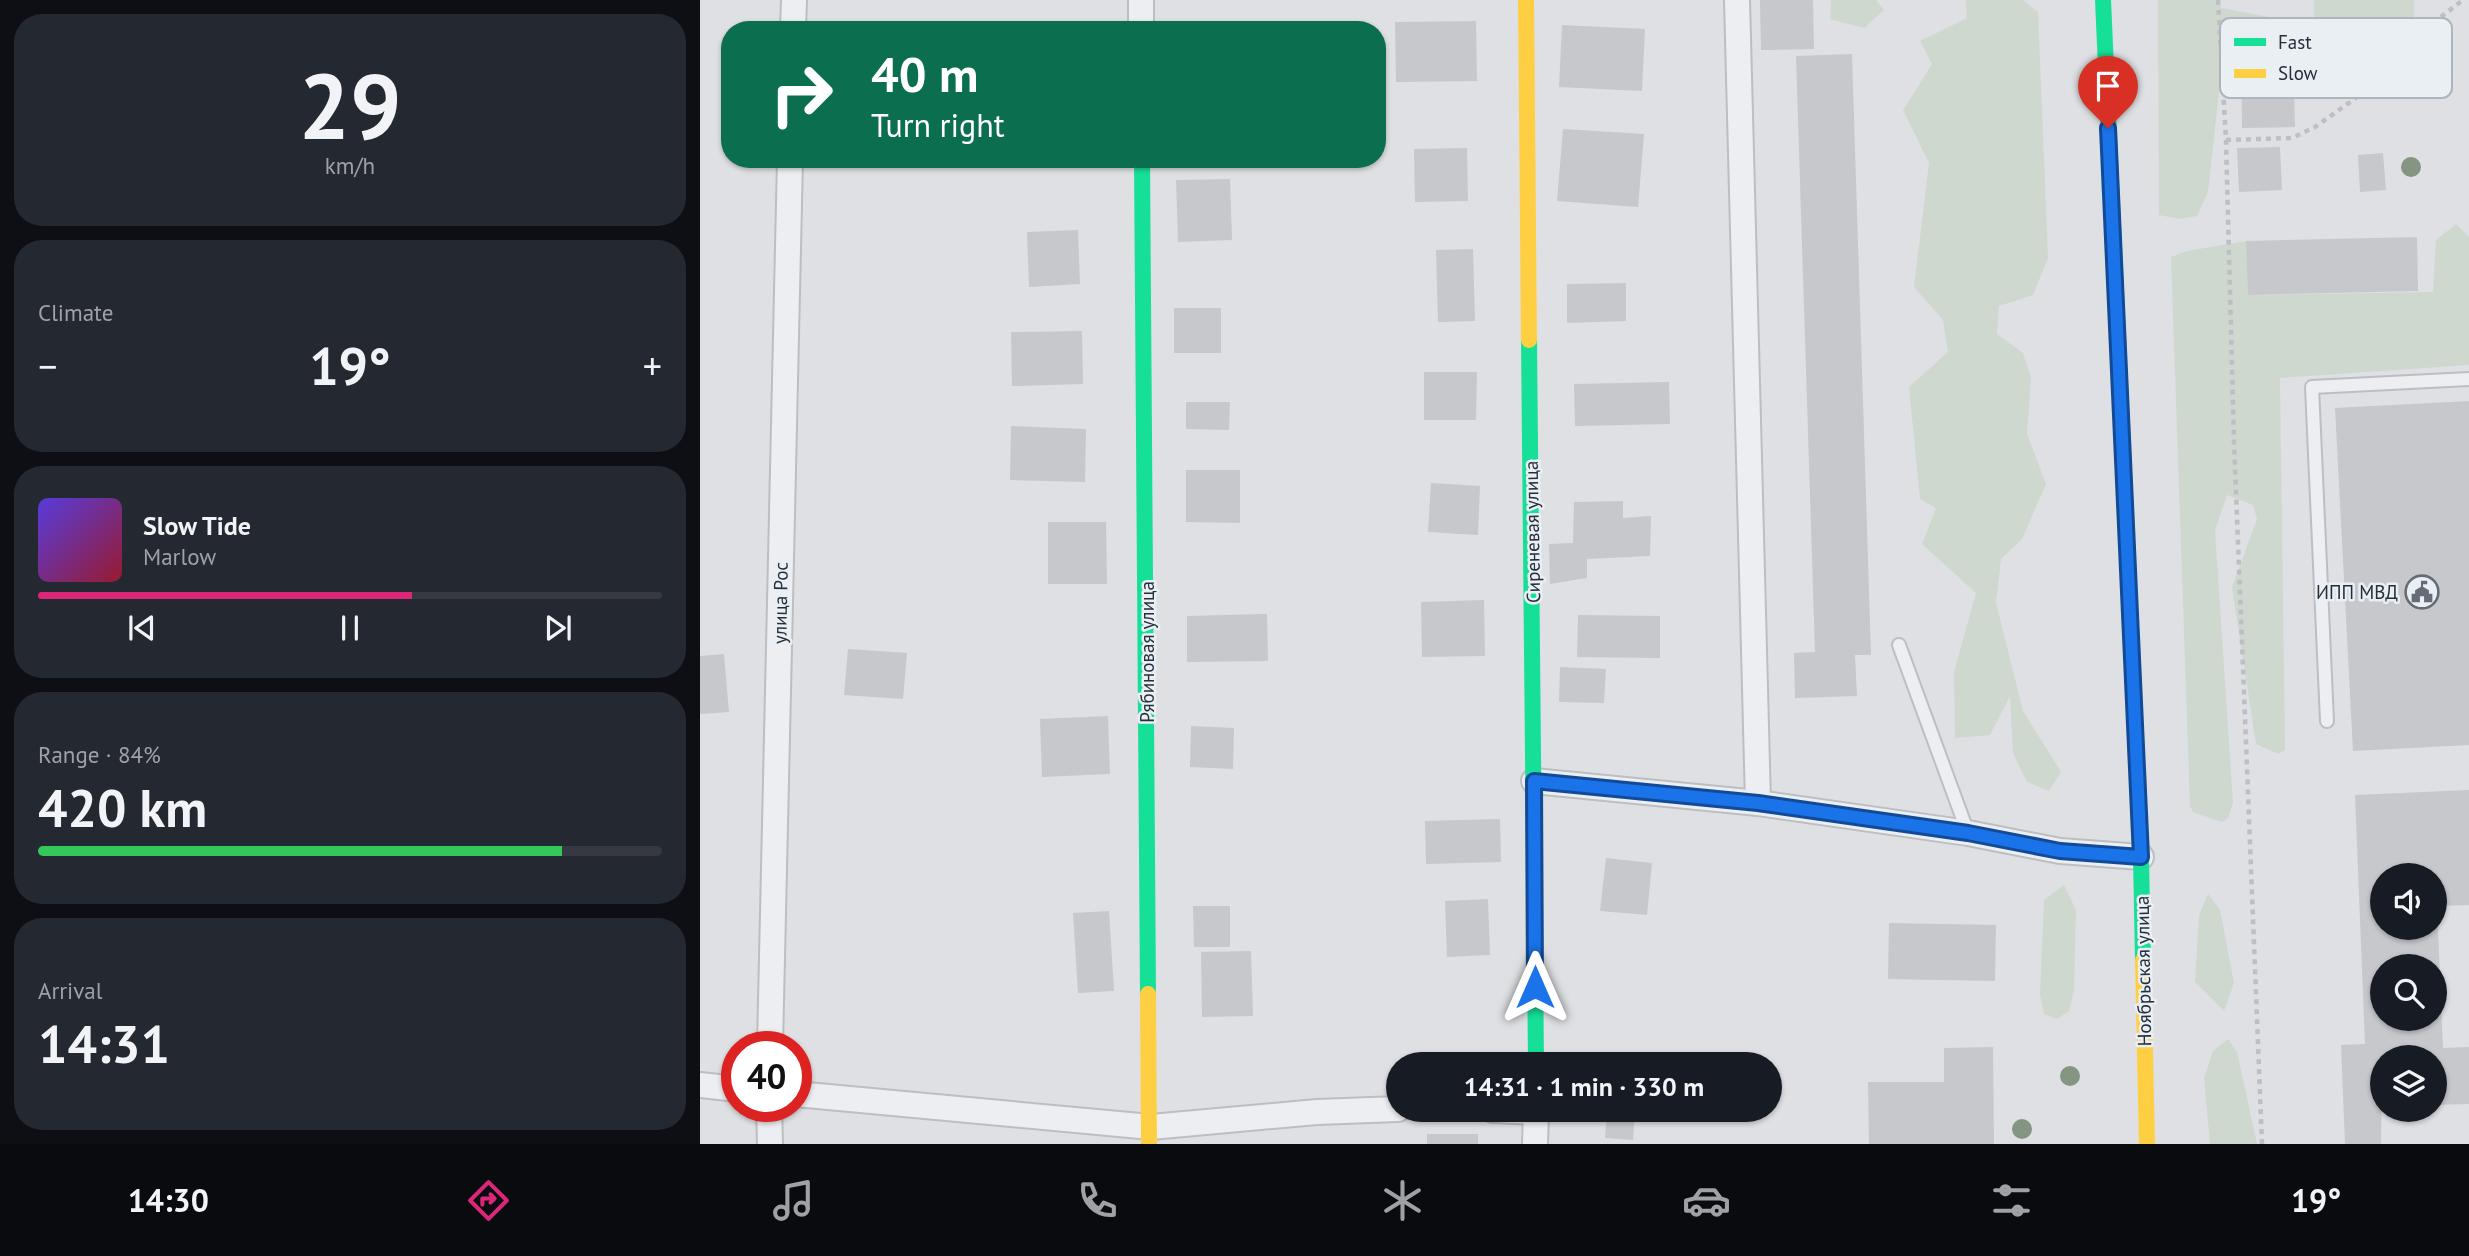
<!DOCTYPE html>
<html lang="en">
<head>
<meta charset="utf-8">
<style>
  body { margin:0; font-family:"PT Sans",sans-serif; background:#242831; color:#f1f3f6; height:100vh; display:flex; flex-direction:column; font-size:26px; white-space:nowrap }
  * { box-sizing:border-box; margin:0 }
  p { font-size:23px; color:#9ea1a6 }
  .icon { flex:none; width:38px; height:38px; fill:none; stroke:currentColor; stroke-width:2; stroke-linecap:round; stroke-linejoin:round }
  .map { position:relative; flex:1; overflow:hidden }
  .sheet { display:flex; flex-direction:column; gap:14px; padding:14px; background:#0d0f14; width:700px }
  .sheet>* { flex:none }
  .banner { position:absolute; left:21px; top:21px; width:665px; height:147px; border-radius:28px; box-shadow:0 2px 5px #0004; background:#0b6e4f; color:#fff; overflow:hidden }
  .buttons { position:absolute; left:1670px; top:863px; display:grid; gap:14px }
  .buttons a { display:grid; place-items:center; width:77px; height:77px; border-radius:50%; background:#171b24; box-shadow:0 2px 5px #0004; font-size:35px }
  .speed { position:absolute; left:21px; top:1031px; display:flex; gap:14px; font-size:35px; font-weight:700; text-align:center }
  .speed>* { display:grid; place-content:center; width:91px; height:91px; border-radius:50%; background:#171b24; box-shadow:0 2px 5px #0004; line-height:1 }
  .speed .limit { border:10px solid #d22; background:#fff; color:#111 }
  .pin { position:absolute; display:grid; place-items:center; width:60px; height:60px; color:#fff; margin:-72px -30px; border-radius:50% 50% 50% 0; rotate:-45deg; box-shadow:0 0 7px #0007 }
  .pin .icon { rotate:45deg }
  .me { position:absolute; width:77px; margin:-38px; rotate:0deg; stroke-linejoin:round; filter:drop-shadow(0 0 5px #0008) }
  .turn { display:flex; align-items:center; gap:24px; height:147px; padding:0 35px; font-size:32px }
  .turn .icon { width:91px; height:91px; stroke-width:2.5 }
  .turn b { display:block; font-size:49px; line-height:60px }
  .big { font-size:52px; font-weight:700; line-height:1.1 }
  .sheet .widget { flex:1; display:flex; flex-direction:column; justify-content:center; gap:10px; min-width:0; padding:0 24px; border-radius:28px; background:#242831 }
  .sheet .dial { align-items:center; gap:0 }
  .dial b { font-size:91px; line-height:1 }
  .song { display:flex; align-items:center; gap:21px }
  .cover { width:84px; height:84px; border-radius:10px; background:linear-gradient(135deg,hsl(250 70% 55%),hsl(350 70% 35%)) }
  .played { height:7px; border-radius:4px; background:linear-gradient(90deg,#db2777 60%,#363941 60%) }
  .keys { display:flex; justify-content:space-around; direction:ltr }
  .heat { display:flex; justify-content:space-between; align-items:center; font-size:38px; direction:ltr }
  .charge { height:10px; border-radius:5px; background:linear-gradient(90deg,#34c759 84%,#363941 0) }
  .trip { position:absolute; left:686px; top:1052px; width:396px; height:70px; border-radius:35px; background:#171b24; box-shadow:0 2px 5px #0004; font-weight:700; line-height:70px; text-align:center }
  .tabs { display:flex; height:112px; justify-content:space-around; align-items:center; background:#090b0e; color:#9ea1a6 }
  .tabs .icon { width:49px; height:49px }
  .tabs .selected { color:#db2777 }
  .tabs b { font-size:32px; color:#f1f3f6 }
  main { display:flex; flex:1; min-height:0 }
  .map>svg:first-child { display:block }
  .green { fill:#cfd8ce }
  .building { fill:#c6c8cb; fill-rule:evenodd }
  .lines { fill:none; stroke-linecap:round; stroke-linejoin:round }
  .lane-casing { stroke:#bcbec1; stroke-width:16 }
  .street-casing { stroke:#bcbec1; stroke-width:28 }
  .path { stroke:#bdbfc4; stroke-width:4.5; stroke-dasharray:5 5; stroke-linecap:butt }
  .lane { stroke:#edeef1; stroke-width:12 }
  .street { stroke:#edeef1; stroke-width:24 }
  .fast { stroke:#16e098; stroke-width:16 }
  .slow { stroke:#ffcf43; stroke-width:16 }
  .tree { fill:#849681 }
  .route-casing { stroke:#114b97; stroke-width:18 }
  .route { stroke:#1a73e8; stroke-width:12 }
  .labels { text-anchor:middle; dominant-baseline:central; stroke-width:5; stroke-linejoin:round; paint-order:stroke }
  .street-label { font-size:19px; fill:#242e3d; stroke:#eaeff4 }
  .poi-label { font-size:19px; fill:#242e3d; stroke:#eaeff4; text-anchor:end }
  .key { fill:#eaeff4; stroke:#afb5bd; stroke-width:2 }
  .key-label { font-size:19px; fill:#242e3d }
</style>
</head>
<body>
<main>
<section class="sheet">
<div class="widget dial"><b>29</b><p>km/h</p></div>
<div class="widget"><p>Climate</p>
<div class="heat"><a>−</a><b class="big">19°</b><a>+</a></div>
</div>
<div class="widget">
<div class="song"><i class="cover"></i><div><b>Slow Tide</b><p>Marlow</p></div></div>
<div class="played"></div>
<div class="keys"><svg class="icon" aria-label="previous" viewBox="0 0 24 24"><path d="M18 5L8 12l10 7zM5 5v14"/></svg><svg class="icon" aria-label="pause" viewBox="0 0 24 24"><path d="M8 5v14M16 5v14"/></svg><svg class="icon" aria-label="next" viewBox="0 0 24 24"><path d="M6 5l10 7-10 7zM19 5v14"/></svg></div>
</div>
<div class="widget"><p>Range · 84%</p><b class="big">420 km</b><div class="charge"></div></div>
<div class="widget"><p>Arrival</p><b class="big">14:31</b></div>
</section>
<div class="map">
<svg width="1769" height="1144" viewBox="0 0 1769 1144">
  <rect width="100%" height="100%" fill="#dee0e3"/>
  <g class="green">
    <path d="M1131,0h45l8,10 -20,18 -34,-9z"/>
    <path d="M1266,0h57l15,12 10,246 -15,37 -34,11 -2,28 26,19 8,25 -4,56 19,50 -24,55 -21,20 -5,44 27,108 38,61 -12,19 -22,-9 -14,-29 -3,-57 -20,39 -35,3 -1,-66 22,-79 -54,-49 14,-36 -16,-9 -11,-112 39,-35 -5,-32 -29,-33 15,-124 -26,-53 29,-46 -12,-23 47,-23z"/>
    <path d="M1458,0h62l1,8 59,11 22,25 -63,-6 -17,27 -14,127 -11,24 -17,3 -21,-4z"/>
    <path d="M1614,0h100l1,55 -100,3z"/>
    <path d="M1756,224l13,13v128l-189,13 5,372 -7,4 -22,-10 -24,-157 25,-68 -4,-14 -26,-10 -12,35 18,273 -5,15 -6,4 -29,-10 -3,-6 -19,-549 16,-6 59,-10 2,54 185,-3 3,-52z"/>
    <path d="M1364,885l12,25 -2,81 -5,20 -12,8 -13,-5 -4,-20 4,-94z"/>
    <path d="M1508,894l12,16 14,73 -10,28 -29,-29 4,-67z"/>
    <path d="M1528,1039l9,13 20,92h-47l-6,-66 9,-27z"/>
  </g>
  <g class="building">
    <path d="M1060,0h53l1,49 -53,1z"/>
    <path d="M776,21l1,60 -81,1 -1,-60z"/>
    <path d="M862,25l83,4 -3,62 -83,-4z"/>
    <path d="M1593,45l2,82 -53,1 -1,-82z"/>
    <path d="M1152,54l19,601h-16l2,41 -62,2 -1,-45 21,-1 -19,-596z"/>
    <path d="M863,129l81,5 -6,73 -81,-6z"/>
    <path d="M1580,147l2,43 -43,2 -2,-44z"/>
    <path d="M767,148l1,53 -53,1 -1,-53z"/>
    <path d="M1683,153l3,37 -26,2 -2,-37z"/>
    <path d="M530,179l2,61 -54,2 -2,-62z"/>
    <path d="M378,230l2,54 -51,3 -2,-55z"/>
    <path d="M1717,237l1,54 -170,4 -2,-54z"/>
    <path d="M773,249l2,72 -37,1 -2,-72z"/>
    <path d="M926,283v38l-59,2v-39z"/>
    <rect x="474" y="308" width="47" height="45"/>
    <path d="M382,331l1,53 -71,2 -1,-54z"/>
    <path d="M724,372h53l-1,48h-52z"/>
    <path d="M969,382l1,42 -95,2 -1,-42z"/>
    <path d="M1769,401v344l-116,6 -18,-343z"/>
    <path d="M486,402h44l-1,28 -43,-1z"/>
    <path d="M311,426l75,3 -1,53 -75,-2z"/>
    <path d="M486,470h54v53l-54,-1z"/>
    <path d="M731,483l49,3 -2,49 -50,-3z"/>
    <path d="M923,501v17l28,-2 -1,40 -63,3v19l-37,6 -1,-40 24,-1 1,-41z"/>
    <path d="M348,522h58l1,62h-59z"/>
    <path d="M784,600l1,56 -63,1 -1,-55z"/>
    <path d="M567,614l1,47 -81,1v-46z"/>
    <path d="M878,615l82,1v42l-83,-1z"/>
    <path d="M148,649l59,4 -4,46 -59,-4z"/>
    <path d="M24,654l5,58 -29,2v-58z"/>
    <path d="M860,667l46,2 -2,34 -45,-1z"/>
    <path d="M408,716l2,58 -68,3 -2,-58z"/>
    <path d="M491,726l43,2 -1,41 -43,-2z"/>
    <path d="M1769,790v115l-32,1 6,142 26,-1v57l-35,1v-48h-52l-1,87h-36l-4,-99 24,-1 -10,-249zM1682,875h52v53h-52zM1682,966h52v52h-52z"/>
    <path d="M800,819l1,43 -75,2 -1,-43z"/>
    <path d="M906,858l46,5 -5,52 -47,-4z"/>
    <path d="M788,899l2,56 -43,2 -2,-56z"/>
    <path d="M493,906h37v41h-36z"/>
    <path d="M409,911l5,80 -36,2 -5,-80z"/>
    <path d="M1189,923l107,2 -1,56 -107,-2z"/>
    <path d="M551,951l2,65 -51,1 -1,-65z"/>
    <path d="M1293,1047l1,97h-125l-1,-62h76v-34z"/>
    <path d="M907,1110h28l-2,30 -28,-2z"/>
    <rect x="727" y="1134" width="51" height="10"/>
  </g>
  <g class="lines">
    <defs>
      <g id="lane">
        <path d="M1199,645l69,188"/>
        <path d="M1627,721l-15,-334 157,-8"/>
      </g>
      <g id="street">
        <path d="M441,0v30"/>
        <path d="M1037,0l21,803"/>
        <path d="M93,30l1,-30"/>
        <path d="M834,781l224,22 210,30 92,18 81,6"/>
        <path d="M70,1046l20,-887"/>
        <path d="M0,1085l37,4"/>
        <path d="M96,1094l355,33 166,-15 81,-3"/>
        <path d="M69,1106l1,38"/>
        <path d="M793,1110l43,2"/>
        <path d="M835,1144l1,-34"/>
      </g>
    </defs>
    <use href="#lane" class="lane-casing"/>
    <use href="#street" class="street-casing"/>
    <g class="path">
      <path d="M1518,0l8,140 8,302 28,702"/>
      <path d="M1526,140l66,-2 23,-11 76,-54 42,-50 30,-23"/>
    </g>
    <use href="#lane" class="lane"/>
    <use href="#street" class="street"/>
    <g class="fast">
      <path d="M1403,0l38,857 2,103"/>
      <path d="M442,159l6,835"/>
      <path d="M829,340l7,724"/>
    </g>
    <g class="slow">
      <path d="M826,0l3,340"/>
      <path d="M1443,960l4,184"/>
      <path d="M448,994l1,150"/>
    </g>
  </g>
  <g class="tree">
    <circle cx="1711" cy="167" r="10"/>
    <circle cx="1370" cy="1076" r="10"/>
    <circle cx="1322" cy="1129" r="10"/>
  </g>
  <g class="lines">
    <defs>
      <path id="route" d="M835,987l-1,-206 224,22 210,30 92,18 81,6 -33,-729"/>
    </defs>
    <use href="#route" class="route-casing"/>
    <use href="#route" class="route"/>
  </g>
  <defs>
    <symbol id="civic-ring" viewBox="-11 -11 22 22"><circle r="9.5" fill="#eaeff4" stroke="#656c77" stroke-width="1.5"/><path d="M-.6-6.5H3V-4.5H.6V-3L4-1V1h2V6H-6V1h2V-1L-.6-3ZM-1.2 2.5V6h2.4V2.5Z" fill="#656c77"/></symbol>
  </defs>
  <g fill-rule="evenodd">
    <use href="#civic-ring" x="1703" y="573" width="38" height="38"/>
  </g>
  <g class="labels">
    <g class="street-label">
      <text transform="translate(832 532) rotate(-91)">Сиреневая улица</text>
      <text transform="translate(80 603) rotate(-89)">улица Рос</text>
      <text transform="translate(447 652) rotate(-90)">Рябиновая улица</text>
      <text transform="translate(1443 971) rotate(-91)">Ноябрьская улица</text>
    </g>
    <g class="poi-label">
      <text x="1698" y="592">ИПП МВД</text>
    </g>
  </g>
  <rect x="1520" y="18" width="232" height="80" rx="10" class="key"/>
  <rect x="1534" y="38" width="32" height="8" fill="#16e098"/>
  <rect x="1534" y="69" width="32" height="9" fill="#ffcf43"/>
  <g class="key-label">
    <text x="1578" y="49">Fast</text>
    <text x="1578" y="80">Slow</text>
  </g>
</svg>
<div class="buttons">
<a><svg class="icon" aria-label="sound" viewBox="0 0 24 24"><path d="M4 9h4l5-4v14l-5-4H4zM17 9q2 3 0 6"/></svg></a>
<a><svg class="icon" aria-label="search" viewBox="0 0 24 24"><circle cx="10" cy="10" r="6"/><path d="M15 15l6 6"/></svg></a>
<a><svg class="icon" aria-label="layers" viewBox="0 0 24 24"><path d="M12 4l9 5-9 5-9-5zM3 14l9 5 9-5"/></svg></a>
</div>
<div class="speed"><div class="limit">40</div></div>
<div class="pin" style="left:1408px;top:128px;background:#d93025"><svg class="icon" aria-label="arrive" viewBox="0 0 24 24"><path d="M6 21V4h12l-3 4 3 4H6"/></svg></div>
<svg class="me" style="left:835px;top:987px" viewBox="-20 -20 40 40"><path d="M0-17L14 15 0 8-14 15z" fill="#1a73e8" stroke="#fff" stroke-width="4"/></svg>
<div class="trip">14:31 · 1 min · 330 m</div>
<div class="banner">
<div class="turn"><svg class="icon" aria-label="right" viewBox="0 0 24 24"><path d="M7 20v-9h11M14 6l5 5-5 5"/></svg><div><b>40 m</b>Turn right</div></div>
</div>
</div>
</main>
<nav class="tabs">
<b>14:30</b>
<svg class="icon selected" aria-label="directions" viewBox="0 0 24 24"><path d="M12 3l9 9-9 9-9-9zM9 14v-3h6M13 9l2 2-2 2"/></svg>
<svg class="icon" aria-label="music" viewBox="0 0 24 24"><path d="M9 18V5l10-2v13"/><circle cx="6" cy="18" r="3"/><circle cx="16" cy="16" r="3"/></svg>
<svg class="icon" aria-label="phone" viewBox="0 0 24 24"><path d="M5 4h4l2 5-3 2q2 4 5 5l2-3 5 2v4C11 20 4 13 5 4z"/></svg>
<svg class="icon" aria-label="climate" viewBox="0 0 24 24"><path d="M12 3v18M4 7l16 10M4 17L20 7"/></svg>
<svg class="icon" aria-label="car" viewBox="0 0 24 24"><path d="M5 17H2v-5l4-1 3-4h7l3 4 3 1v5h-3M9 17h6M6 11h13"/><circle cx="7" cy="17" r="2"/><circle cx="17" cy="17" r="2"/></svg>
<svg class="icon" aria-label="filters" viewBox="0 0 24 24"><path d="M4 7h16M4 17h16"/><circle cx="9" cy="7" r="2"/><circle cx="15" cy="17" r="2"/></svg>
<b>19°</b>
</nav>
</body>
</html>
